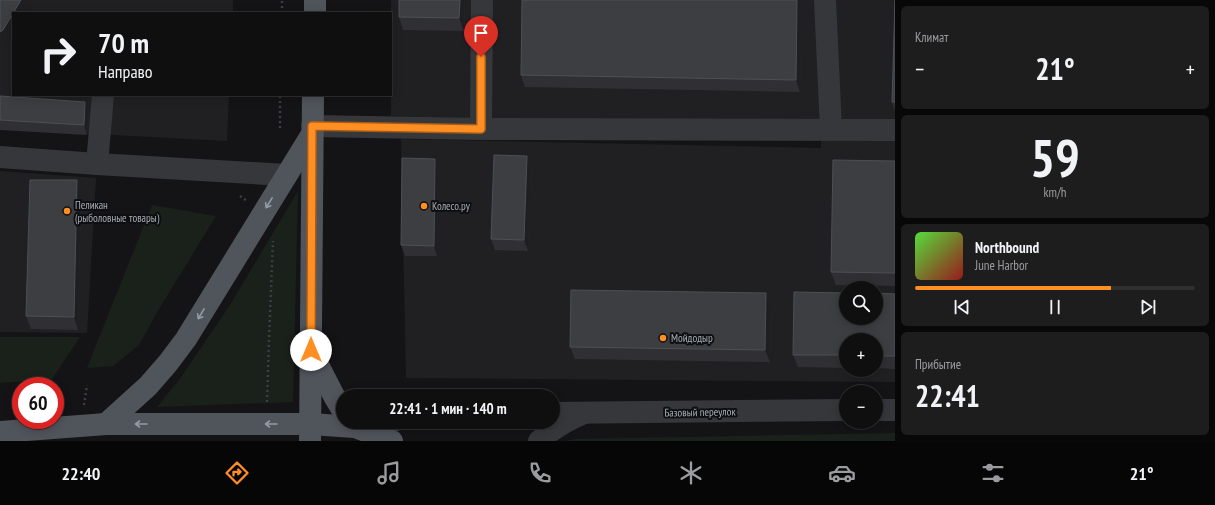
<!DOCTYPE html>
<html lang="ru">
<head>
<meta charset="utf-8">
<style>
  body { margin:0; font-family:"PT Sans Narrow",sans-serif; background:#1d1d1e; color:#f1f3f6; height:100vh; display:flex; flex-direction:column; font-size:15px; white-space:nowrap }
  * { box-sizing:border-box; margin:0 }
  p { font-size:13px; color:#9b9c9f }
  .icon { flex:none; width:22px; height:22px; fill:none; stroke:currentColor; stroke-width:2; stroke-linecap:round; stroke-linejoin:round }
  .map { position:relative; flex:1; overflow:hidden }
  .side { display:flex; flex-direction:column; gap:6px; padding:6px; background:#080809; width:320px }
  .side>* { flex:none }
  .banner { position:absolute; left:12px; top:12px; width:380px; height:84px; border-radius:0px; box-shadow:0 2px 10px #0003,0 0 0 1px #2f2f30; background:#0f0f10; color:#f1f3f6; overflow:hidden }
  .controls { position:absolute; left:839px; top:281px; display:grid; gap:8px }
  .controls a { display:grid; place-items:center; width:44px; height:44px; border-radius:50%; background:#0f0f10; box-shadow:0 2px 10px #0003,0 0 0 1px #2f2f30; font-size:20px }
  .speed { position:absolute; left:12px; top:377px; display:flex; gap:8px; font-size:20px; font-weight:700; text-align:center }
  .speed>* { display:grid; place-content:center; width:52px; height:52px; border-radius:50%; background:#0f0f10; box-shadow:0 2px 10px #0003,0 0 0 1px #2f2f30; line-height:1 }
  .speed .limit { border:6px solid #d22; background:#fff; color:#111 }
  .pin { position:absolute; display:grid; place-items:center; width:34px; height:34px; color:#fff; margin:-41px -17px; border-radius:50% 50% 50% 0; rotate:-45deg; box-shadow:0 0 4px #0007 }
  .pin .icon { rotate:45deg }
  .me { position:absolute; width:44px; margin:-22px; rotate:0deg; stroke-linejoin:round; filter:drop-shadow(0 0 3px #0008) }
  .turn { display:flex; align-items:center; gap:14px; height:84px; padding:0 20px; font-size:18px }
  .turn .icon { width:52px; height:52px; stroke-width:2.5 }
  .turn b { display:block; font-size:28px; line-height:34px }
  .big { font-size:30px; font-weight:700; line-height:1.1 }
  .side .card { flex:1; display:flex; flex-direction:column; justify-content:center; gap:6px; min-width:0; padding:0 14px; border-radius:6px; background:#1d1d1e }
  .side .dial { align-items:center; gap:0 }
  .dial b { font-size:52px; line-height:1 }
  .song { display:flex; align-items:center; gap:12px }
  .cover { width:48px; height:48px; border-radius:6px; background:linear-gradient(135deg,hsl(110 70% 55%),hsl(0 70% 35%)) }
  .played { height:4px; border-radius:2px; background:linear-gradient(90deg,#ff8e23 70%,#2f2f30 70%) }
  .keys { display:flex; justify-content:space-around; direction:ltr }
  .heat { display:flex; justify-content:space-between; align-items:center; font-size:22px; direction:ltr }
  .trip { position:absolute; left:336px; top:389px; width:224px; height:40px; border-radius:20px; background:#0f0f10; box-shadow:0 2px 10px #0003,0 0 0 1px #2f2f30; font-weight:700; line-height:40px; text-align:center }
  .tabs { display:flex; height:64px; justify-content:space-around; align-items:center; background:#060606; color:#9b9c9f }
  .tabs .icon { width:28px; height:28px }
  .tabs .selected { color:#ff8e23 }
  .tabs b { font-size:18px; color:#f1f3f6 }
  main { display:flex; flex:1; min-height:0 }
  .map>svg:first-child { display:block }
  .built { fill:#202023; fill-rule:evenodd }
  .green { fill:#1a211a }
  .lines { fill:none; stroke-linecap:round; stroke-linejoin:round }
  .path { stroke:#3b3e43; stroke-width:2.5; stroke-dasharray:2 3; stroke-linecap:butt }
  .minor { stroke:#35373b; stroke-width:22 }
  .major { stroke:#50545b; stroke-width:22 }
  .wall { fill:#303034 }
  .shaded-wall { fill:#1f1f22 }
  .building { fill:#3c3e42; stroke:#4c5055 }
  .oneway { stroke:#939ca5 }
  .route-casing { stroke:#a65c17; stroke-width:10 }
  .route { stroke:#ff8e23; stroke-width:7 }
  .poi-dot { fill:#ff8e23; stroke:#0f0f11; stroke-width:1.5 }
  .labels { text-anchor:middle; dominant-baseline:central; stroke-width:4; stroke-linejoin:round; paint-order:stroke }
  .poi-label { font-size:11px; fill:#a4aeb8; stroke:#0f0f11; text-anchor:start }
  .street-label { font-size:11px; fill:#a4aeb8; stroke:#0f0f11 }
</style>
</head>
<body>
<main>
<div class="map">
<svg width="895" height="441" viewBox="0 0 895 441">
  <rect width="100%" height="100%" fill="#141416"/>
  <g class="built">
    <path d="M0,0h233v13h-220v82h216l-2,46 -227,-12z"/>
    <path d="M391,0h504v382l-489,-4 -5,-239 420,9v-28l-331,-1 -99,-3zM846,288h30v30h-30zM846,340h30v30h-30z"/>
    <path d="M0,171l96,7 -9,155 -87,-1z"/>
  </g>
  <g class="green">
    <path d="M298,191l-5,211 -136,5 22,-27 51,-75z"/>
    <path d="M152,205l64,11 -57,93 -20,36 -26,21 -26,2z"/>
    <path d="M0,337h80l-28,42 -52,4z"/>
    <path d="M895,433v8h-330l11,-2z"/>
  </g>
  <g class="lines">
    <g class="path">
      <path d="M282,13v-13"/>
      <path d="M280,128v-33"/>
      <path d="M240,196l7,5"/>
      <path d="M267,402l2,-63 4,-98"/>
      <path d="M84,405l3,-20"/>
    </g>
    <g class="minor">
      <path d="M825,0l6,130"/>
      <path d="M312,126l169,3 414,1"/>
      <path d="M481,129l1,-129"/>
      <path d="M0,157l97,7 189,11"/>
      <path d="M97,164l6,-69"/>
      <path d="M876,410h19"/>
      <path d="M553,413l293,-3"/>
      <path d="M355,427l37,-5"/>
      <path d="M539,441c13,-12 27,-20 43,-27"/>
    </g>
    <g class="major">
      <path d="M315,13v-13"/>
      <path d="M313,355l21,41 9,15"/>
      <path d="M106,424l42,-38 20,-23 18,-24 126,-205"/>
      <path d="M0,432l106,-8h204l45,3 37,14"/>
      <path d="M310,441l3,-346"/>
    </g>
  </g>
  <g class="wall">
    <path d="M399,0h66l-1,31 -61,-1 -4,-13z"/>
    <path d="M522,0h277l3,7 -2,85 -275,-5 -4,-12z"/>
    <path d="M895,0v112l-3,-10z"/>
    <path d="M0,96l89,16 -2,23 -87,-5z"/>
    <path d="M527,156l4,11 -3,84 -33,-1 -4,-11z"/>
    <path d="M895,161v125l-59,-1 -5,-13z"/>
    <path d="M438,169l-1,87h-32l-4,-11z"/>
    <path d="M81,193l-3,137 -47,-1 -5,-13z"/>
    <path d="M766,293l5,12 -1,57 -195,-3 -5,-12z"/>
    <path d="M895,294v75l-19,-1v-28h-30v28l-48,-1 -5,-12z"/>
  </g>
  <g class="shaded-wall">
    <path d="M21,0h11v2l-6,11h-13z"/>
    <path d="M460,0h5l-1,31 -5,-13z"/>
    <path d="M797,0h2l3,7 -2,85 -4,-12z"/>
    <path d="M13,13v21l-5,9 -8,5v-16z"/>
    <path d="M85,102l4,10 -2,23 -3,-10z"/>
    <path d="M527,156l4,11 -3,84 -4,-11z"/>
    <path d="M435,159l3,10 -1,87 -3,-10z"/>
    <path d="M77,180l4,13 -3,137 -4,-13z"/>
    <path d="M766,293l5,12 -1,57 -5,-12z"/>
  </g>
  <g class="building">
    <path d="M0,0h21l-18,30 -3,2z"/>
    <path d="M399,0h61l-1,18 -60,-1z"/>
    <path d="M522,0h275l-1,80 -275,-5z"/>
    <path d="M895,0v102h-3z"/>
    <path d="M0,96l85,6 -1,23 -84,-5z"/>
    <path d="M494,155l33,1 -3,84 -33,-1z"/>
    <path d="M402,158l33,1 -1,87 -33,-1z"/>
    <path d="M833,160l62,1v112l-64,-1z"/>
    <path d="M30,180h47l-3,137 -48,-1z"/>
    <path d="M571,290l195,3 -1,57 -195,-3z"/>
    <path d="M794,292l52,1v25h30v-25l19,1v62h-19v-16h-30v15h-53z"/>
  </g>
  <defs><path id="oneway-shaft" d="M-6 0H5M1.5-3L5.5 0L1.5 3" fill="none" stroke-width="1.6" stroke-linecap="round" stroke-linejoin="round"/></defs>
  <g class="oneway">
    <use href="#oneway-shaft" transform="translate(269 203) rotate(122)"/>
    <use href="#oneway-shaft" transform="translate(201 314) rotate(121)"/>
    <use href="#oneway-shaft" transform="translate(141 424) rotate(-180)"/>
    <use href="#oneway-shaft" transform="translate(271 424) rotate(180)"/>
  </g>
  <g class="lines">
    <defs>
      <path id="route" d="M311,350l1,-224 169,3v-72"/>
    </defs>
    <use href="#route" class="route-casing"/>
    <use href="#route" class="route"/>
  </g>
  <g class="poi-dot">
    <circle cx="424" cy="206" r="4"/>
    <circle cx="67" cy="211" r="4"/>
    <circle cx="663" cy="338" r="4"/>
  </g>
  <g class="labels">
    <g class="poi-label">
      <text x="75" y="205">Пеликан<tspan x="75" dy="13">(рыболовные товары)</tspan></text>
      <text x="432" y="206">Колесо.ру</text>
      <text x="671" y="338">Мойдодыр</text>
    </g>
    <g class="street-label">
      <text transform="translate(700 412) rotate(-1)">Базовый переулок</text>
    </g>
  </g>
</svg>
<div class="controls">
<a><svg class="icon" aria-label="search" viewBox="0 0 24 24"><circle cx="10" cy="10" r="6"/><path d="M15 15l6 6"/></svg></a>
<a>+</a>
<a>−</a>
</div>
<div class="speed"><div class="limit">60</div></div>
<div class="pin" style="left:481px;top:57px;background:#d93025"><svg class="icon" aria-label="arrive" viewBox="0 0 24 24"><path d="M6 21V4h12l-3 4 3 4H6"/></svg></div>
<svg class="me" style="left:311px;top:350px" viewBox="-20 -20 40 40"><circle r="19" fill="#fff"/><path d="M0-13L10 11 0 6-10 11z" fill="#ff8e23"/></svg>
<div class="trip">22:41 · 1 мин · 140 m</div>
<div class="banner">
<div class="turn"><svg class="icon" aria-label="right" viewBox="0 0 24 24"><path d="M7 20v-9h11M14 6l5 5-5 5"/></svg><div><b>70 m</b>Направо</div></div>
</div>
</div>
<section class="side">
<div class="card"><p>Климат</p>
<div class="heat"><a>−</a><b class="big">21°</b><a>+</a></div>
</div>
<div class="card dial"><b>59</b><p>km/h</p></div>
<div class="card">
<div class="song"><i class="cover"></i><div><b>Northbound</b><p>June Harbor</p></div></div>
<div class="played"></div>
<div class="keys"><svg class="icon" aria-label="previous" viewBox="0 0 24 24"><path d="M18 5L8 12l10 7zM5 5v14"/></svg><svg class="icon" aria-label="pause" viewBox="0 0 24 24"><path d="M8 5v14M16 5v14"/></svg><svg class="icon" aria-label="next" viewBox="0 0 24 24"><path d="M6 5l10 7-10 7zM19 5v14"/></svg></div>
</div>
<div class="card"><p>Прибытие</p><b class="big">22:41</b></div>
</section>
</main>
<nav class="tabs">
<b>22:40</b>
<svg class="icon selected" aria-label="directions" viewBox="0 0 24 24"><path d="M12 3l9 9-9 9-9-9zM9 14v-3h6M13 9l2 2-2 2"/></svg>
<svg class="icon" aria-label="music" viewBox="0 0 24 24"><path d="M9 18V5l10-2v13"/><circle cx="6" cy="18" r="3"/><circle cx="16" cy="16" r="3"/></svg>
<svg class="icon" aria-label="phone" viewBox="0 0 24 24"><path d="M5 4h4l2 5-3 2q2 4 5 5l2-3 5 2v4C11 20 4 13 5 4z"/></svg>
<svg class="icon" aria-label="climate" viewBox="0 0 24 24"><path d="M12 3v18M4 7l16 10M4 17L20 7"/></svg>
<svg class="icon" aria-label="car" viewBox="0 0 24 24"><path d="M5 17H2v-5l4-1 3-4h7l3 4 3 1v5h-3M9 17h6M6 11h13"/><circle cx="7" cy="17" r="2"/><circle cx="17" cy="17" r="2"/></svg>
<svg class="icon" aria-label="filters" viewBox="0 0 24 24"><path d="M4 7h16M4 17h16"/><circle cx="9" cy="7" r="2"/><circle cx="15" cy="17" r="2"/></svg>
<b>21°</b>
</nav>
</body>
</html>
